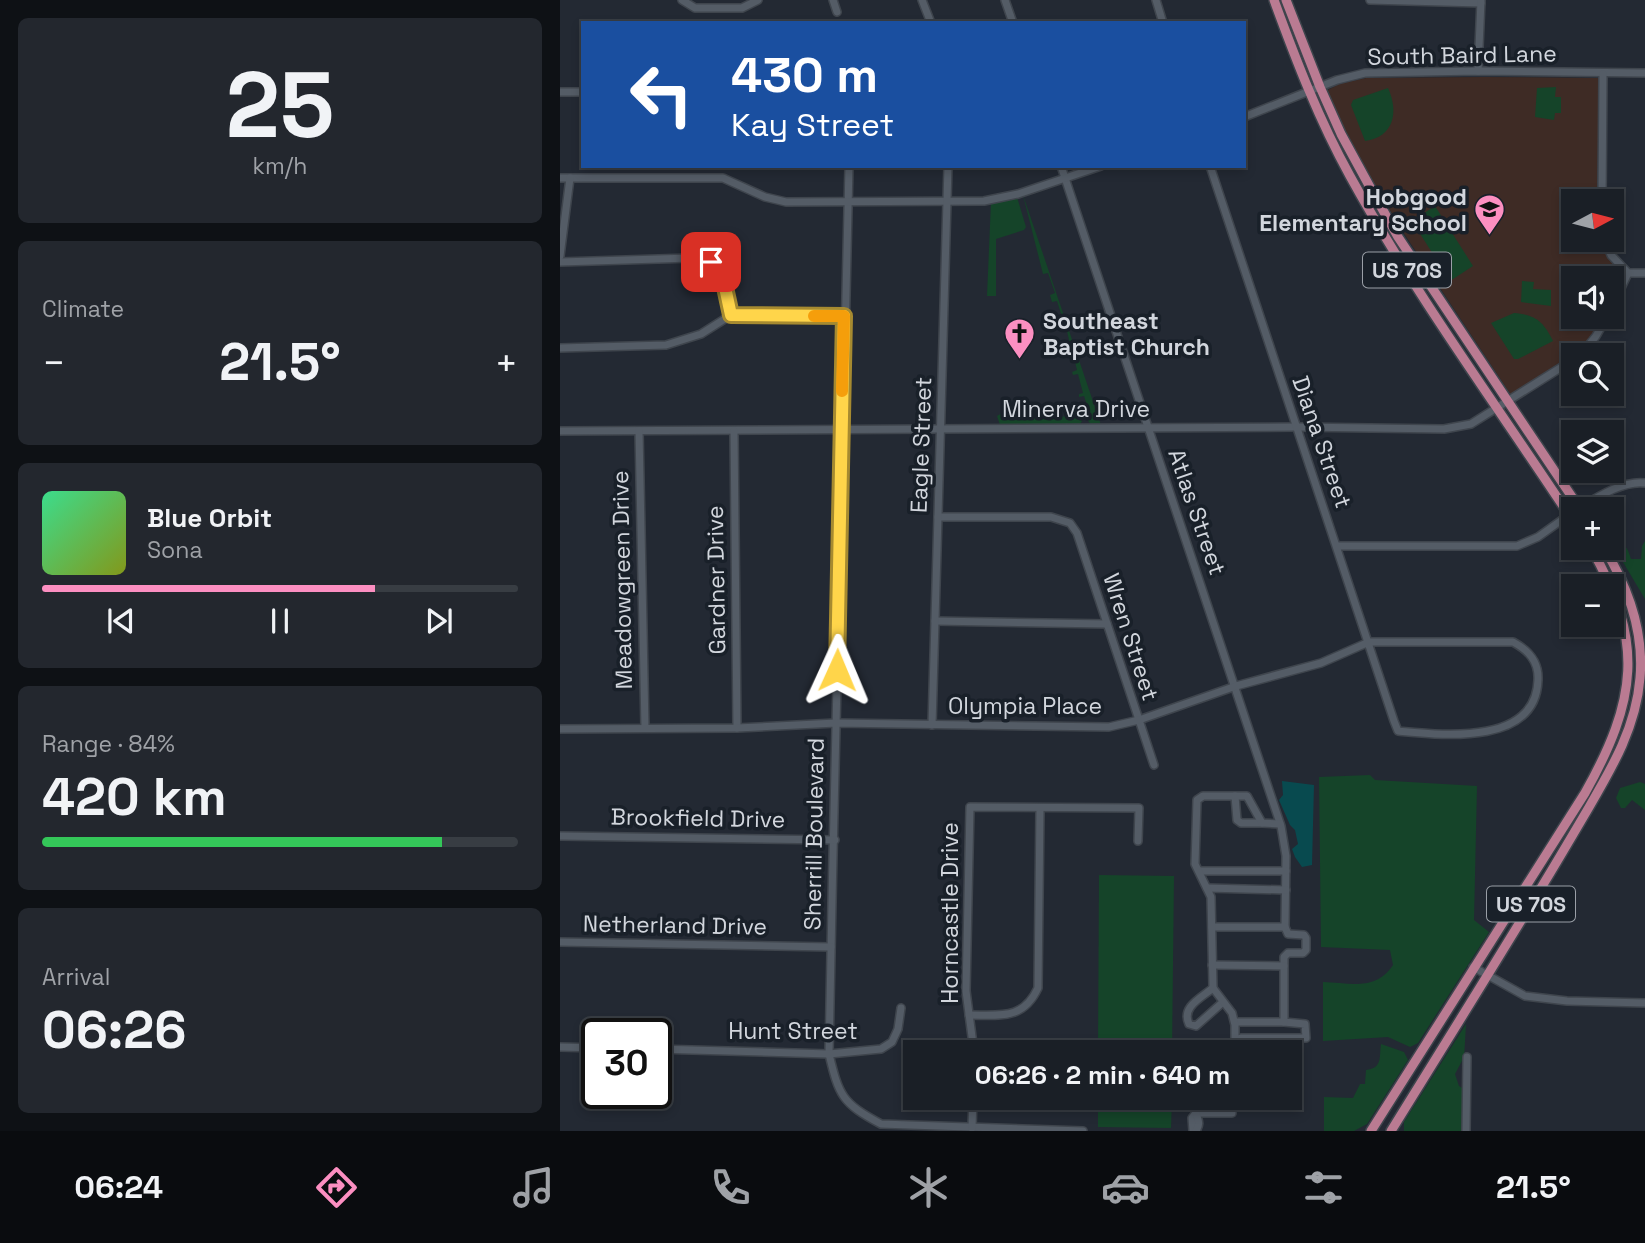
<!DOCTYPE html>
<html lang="en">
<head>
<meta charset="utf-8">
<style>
  body { margin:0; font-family:"Space Grotesk",sans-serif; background:#23272e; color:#f1f3f6; height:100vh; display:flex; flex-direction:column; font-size:26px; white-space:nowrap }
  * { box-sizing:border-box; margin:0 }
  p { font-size:23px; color:#9fa2a7 }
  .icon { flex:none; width:38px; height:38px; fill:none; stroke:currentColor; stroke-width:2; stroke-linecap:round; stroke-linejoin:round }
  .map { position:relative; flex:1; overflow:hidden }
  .side { display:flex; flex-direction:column; gap:18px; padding:18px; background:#0e1115; width:560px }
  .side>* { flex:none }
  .banner { position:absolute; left:21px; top:21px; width:665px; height:147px; border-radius:0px; box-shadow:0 4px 10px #0003,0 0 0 2px #383d43; background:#1a4fa0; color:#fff; overflow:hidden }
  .needle { width:46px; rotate:83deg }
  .tools { position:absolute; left:1001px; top:189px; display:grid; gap:14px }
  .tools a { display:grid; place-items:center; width:63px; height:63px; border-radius:0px; background:#1a1f26; box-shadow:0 4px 10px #0003,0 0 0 2px #383d43; font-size:35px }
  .speed { position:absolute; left:21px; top:1018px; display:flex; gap:14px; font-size:35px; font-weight:700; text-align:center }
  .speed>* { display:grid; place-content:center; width:91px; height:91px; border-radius:50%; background:#1a1f26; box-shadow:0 4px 10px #0003,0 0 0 2px #383d43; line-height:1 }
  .speed .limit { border:4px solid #111; border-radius:10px; background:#fff; color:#111 }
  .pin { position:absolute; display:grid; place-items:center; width:60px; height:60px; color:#fff; margin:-30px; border-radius:14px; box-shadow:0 4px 10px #0006 }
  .me { position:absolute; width:77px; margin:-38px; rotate:1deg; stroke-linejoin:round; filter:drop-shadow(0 0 5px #0008) }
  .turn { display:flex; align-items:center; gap:24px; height:147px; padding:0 35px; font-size:32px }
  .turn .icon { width:91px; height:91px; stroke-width:2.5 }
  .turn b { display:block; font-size:49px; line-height:60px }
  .big { font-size:52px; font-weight:700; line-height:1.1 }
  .side .tile { flex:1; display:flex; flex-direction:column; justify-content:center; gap:10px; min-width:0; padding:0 24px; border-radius:10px; background:#23272e }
  .side .dial { align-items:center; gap:0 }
  .dial b { font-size:91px; line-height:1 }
  .song { display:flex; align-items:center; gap:21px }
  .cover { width:84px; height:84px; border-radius:10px; background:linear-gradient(135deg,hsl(150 70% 55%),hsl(70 70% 35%)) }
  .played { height:7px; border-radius:4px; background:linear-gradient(90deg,#fc8fc1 70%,#383d43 70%) }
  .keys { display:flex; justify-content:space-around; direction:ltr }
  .heat { display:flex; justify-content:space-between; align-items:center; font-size:38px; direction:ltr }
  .charge { height:10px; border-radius:5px; background:linear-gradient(90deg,#34c759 84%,#383d43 0) }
  .trip { position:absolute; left:343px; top:1040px; width:399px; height:70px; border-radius:0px; background:#1a1f26; box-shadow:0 4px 10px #0003,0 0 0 2px #383d43; font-weight:700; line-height:70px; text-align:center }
  .menu { display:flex; height:112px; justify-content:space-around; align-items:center; background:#0a0c0f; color:#9fa2a7 }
  .menu .icon { width:49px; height:49px }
  .menu .active { color:#fc8fc1 }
  .menu b { font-size:32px; color:#f1f3f6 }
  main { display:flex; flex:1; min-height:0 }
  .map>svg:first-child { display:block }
  .education { fill:#3e2b25 }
  .green { fill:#154429 }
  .water { fill:#084a4f }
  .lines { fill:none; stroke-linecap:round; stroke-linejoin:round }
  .minor-casing { stroke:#3f454d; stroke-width:10 }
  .major-casing { stroke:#3f454d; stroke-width:12 }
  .minor { stroke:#545c66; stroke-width:7 }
  .major { stroke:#ba7b92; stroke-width:9 }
  .route-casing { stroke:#a68a30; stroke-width:18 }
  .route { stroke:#ffd54a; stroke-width:12 }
  .slow { stroke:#f59e0b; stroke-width:12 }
  .labels { text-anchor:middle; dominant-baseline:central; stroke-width:7; stroke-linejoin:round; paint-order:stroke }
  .shield { fill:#192029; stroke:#9a9fa7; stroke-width:2 }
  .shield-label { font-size:21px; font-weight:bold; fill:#d2d6dd }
  .street-label { font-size:23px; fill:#d2d6dd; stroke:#192029 }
  .poi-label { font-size:23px; font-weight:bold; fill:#d2d6dd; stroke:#192029; text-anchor:end }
</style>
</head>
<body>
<main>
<section class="side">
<div class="tile dial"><b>25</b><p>km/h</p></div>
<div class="tile"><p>Climate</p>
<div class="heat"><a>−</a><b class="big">21.5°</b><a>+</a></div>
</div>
<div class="tile">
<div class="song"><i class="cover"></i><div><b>Blue Orbit</b><p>Sona</p></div></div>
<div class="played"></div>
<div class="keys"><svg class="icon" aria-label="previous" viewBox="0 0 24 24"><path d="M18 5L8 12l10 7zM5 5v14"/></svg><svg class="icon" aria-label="pause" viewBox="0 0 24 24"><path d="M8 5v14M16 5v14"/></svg><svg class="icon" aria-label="next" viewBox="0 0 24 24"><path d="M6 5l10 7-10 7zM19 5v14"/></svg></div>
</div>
<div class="tile"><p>Range · 84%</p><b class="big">420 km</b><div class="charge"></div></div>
<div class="tile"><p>Arrival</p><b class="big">06:26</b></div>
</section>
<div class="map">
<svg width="1085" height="1131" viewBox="0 0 1085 1131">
  <rect width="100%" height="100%" fill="#232933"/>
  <path class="education" d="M924,77l115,1 -2,123h-24v39h26l5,12 16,21 -8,21v-16h-39v39h29l-5,11 -17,21 -69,46 -106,-160 -40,-66 -37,-71v-8l11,-6 27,-6z"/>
  <g class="green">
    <path d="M996,87l-1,10h6v16h-6l-1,7 -19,-3 2,-29z"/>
    <path d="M828,88c11,24 6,49 -23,53l-14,-36 2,-5z"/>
    <path d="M463,195l78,230h-10l-6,-9 5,-2 -6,-18 -5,1v-3l4,-1 -5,-19 -5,1 -1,-3 5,-2 -4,-16 -4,1 -2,-5 4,-1 -4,-18h-5l-3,-8 4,-3 -6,-19 -5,1 -2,-7 5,-2 -7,-20 -5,1z"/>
    <path d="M457,197l9,30 -2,3 -28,9v57h-9l4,-94z"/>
    <path d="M875,206l38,60 -23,15 -38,-60z"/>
    <path d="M962,281l12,1 -1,7 18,1v16l-30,-4z"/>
    <path d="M954,313c22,2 29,8 39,28l-35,18h-4l-23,-36z"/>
    <path d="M444,412v4l28,1v-4h9l1,4 38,-1 2,5 -3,5 -79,-1 -3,-9z"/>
    <path d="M1085,541v58l-31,-52 4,-3c10,1 10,7 13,15h10l1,-13z"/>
    <path d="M810,775l5,5 102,6 -3,134 15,12 -71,111 -8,4 -22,-10 -65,4v-59c28,1 53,9 70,-17l-3,-15 -69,-3 -2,-170z"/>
    <path d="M1080,782l5,2v26l-13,-10 -7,8h-4l-5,-10 4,-10z"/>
    <path d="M539,875l75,1 -2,176h-74z"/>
    <path d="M906,1024l-2,35h-1l-8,15 4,12 5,3v42h-60v-9z"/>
    <path d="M821,1044l23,8 4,8 -41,64 -13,7h-30v-34l29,1 7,-14h5l1,-14c17,-2 13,-13 15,-26z"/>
    <path d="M538,1097h74l-1,31 -73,-1z"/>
  </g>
  <path class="water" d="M722,781l32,4 -2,80 -10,2 -7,-10 -3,-8 6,-5 -3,-14 -5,-5 -11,-25 4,-5z"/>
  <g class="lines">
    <defs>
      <g id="minor">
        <path d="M122,0l13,8h47l16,-8"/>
        <path d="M273,0l4,12"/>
        <path d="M362,0l9,23"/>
        <path d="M445,0l8,23"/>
        <path d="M596,0l7,23"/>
        <path d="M810,0l111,3"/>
        <path d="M918,71l3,-71"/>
        <path d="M0,92h23"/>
        <path d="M684,117l93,-37 28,-7 113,-2 167,2"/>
        <path d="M289,166c-9,296 -14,592 -20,888 10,42 13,49 52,70l202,7"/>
        <path d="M501,166l220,660 5,30 -1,71 3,7 16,1 2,3v12l-3,3h-15l-4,4v65l21,2 1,14h-65l-6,2 -12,12"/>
        <path d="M0,178h163l42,19 21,5 198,-1 34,-7 83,-28"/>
        <path d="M1042,201l1,-127"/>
        <path d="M1045,240l6,15 17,18h17"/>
        <path d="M0,256l10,-78"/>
        <path d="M0,262l131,-4c37,8 33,24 40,57"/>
        <path d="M1052,307l16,-34"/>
        <path d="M0,348l106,-3 35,-11 30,-19 113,1"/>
        <path d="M1021,355l15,-19 11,-19"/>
        <path d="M0,431l737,-4 147,2 27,-5 102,-64"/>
        <path d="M79,431l6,297"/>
        <path d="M174,431l3,297"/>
        <path d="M1018,509c18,-11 45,-29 67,-26"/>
        <path d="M378,517h113l19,6 7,10 77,232"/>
        <path d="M777,546h180l21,-9 35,-25"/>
        <path d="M375,621l172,3"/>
        <path d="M372,725l16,-559"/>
        <path d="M0,729l177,-1 99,-5 273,4 30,-7 97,-34 85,-23 48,-21h144c15,8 26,19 25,38 -2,66 -96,55 -140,51l-4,-10c-60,-186 -123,-370 -184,-555"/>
        <path d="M675,796l2,24 4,3h21"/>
        <path d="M0,836l275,4"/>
        <path d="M639,871h87"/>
        <path d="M647,888l79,2"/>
        <path d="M652,927h73"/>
        <path d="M0,942l271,5"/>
        <path d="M652,965l72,1"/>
        <path d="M913,967l52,29 42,5 78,2"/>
        <path d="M653,988c-12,10 -32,19 -24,36l7,2 27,-24"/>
        <path d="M409,1015c32,0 54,5 69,-27l2,-180"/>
        <path d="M675,1022h49"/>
        <path d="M675,1040v-15l-3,-12 -19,-25 -2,-91 -16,-33 2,-64 6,-4h44l15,27 18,1"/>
        <path d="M0,1047l37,1"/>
        <path d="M96,1049l173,5 52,-5 11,-7 6,-13 3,-21"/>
        <path d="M414,1052l-8,-61 4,-184 169,1 -1,33"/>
        <path d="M636,1113h36"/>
        <path d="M412,1128l1,-31"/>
        <path d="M633,1131l-1,-13 4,-5"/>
        <path d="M636,1131c5,-9 2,-10 0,-18 -1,-4 0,-12 0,-16"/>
        <path d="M906,1131l1,-74"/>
      </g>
      <g id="major">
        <path d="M714,0c22,60 45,120 76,176 66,120 148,231 223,345"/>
        <path d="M726,0l34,87 21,47 30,55 27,48 182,272"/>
        <path d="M811,1131l214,-338c52,-93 60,-151 6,-245"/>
        <path d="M831,1131c48,-77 95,-153 142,-230 18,-29 35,-58 52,-87 25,-43 51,-85 55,-136 4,-46 -12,-91 -36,-130"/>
      </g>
    </defs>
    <use href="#minor" class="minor-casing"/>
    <use href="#major" class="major-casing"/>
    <use href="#minor" class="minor"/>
    <use href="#major" class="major"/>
  </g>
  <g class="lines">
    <defs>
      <path id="route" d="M151,262l12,16 8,37 113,1 -7,354"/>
    </defs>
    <use href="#route" class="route-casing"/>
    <use href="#route" class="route"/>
    <path class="slow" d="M254,316h30l-2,75"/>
  </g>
  <defs>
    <symbol id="school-pin" viewBox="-11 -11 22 30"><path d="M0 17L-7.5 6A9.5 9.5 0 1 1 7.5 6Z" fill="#fc8fc1" stroke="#192029"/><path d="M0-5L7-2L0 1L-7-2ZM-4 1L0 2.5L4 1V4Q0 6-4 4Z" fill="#111"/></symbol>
    <symbol id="church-pin" viewBox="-11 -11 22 30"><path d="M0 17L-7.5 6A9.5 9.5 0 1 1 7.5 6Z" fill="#fc8fc1" stroke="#192029"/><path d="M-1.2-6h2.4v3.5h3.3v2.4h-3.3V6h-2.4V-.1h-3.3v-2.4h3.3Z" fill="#111"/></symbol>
  </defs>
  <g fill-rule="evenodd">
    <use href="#school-pin" x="912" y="192" width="35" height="47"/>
    <use href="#church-pin" x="442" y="316" width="35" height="47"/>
  </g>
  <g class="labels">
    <g class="shield">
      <rect x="803" y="252.5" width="88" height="35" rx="5"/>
      <rect x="927" y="886.5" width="88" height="35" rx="5"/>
    </g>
    <g class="shield-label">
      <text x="847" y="270">US 70S</text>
      <text x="971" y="904">US 70S</text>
    </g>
    <g class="street-label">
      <text transform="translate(902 55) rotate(-1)">South Baird Lane</text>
      <text x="516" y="409">Minerva Drive</text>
      <text transform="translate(762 442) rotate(71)">Diana Street</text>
      <text transform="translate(361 445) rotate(-88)">Eagle Street</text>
      <text transform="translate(637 512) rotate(71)">Atlas Street</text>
      <text transform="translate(62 580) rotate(-91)">Meadowgreen Drive</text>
      <text transform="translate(156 580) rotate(-91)">Gardner Drive</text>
      <text transform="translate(571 637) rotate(72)">Wren Street</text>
      <text x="465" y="706">Olympia Place</text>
      <text transform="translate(138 818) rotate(1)">Brookfield Drive</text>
      <text transform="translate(254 834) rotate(-89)">Sherrill Boulevard</text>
      <text transform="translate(390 913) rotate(-90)">Horncastle Drive</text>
      <text transform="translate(115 925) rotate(1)">Netherland Drive</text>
      <text x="233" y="1031">Hunt Street</text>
    </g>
    <g class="poi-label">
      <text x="907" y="197">Hobgood<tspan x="907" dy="26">Elementary School</tspan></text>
      <text x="483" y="321" text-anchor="start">Southeast<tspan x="483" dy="26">Baptist Church</tspan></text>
    </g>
  </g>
</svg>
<div class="tools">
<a><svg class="needle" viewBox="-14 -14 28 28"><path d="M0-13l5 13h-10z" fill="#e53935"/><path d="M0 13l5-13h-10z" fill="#9fa2a7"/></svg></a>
<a><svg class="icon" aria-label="sound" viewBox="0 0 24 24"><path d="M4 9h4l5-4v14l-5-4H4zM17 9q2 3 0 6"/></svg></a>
<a><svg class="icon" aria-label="search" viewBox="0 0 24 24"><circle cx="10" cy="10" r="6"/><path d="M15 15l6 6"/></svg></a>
<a><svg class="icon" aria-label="layers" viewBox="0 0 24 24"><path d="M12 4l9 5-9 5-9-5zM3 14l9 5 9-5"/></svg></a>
<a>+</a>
<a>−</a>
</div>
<div class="speed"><div class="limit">30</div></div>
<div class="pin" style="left:151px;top:262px;background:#d93025"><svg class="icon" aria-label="arrive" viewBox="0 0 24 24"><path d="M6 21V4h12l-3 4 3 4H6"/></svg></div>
<svg class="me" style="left:277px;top:670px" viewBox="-20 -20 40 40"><path d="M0-17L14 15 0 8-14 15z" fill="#ffd54a" stroke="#fff" stroke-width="4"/></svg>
<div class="trip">06:26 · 2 min · 640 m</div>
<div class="banner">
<div class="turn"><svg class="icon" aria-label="left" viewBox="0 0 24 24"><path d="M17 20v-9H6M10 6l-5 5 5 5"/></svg><div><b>430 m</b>Kay Street</div></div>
</div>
</div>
</main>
<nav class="menu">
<b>06:24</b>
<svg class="icon active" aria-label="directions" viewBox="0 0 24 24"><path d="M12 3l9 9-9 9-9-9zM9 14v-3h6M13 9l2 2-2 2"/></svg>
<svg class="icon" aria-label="music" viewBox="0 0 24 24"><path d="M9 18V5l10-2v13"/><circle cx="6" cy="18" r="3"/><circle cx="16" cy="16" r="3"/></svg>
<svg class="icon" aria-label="phone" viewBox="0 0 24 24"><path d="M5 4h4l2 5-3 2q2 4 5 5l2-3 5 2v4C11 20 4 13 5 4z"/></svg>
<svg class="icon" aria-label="climate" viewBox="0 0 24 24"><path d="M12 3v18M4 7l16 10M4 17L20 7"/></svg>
<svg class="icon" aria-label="car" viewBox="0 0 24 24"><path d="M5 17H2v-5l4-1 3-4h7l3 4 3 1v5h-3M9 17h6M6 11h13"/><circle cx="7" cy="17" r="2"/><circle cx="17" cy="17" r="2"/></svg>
<svg class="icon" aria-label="filters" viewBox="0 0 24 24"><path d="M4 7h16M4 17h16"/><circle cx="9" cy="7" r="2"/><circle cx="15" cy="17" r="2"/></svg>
<b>21.5°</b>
</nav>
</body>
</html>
